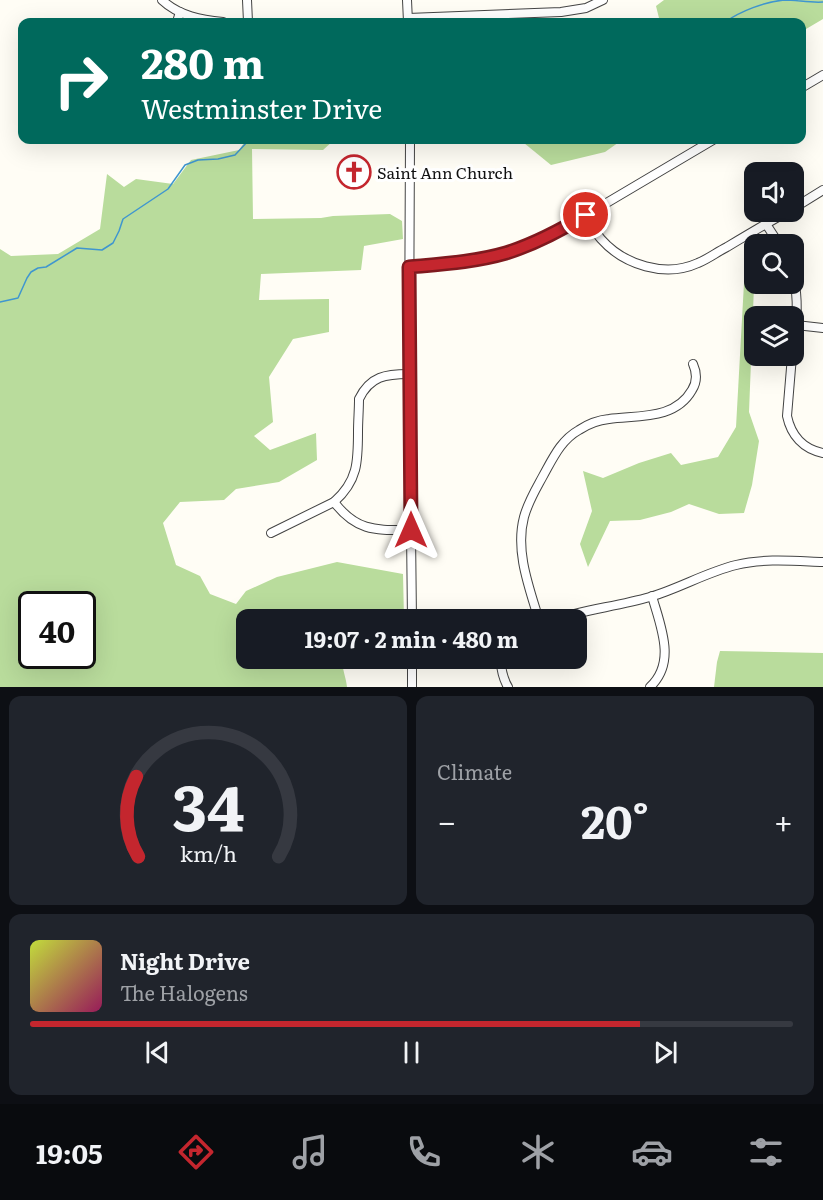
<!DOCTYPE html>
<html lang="en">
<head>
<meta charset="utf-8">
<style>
  body { margin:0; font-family:Literata,serif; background:#20242c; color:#f1f3f6; height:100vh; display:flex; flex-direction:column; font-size:22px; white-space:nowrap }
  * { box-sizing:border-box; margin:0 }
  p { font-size:20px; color:#9ea1a6 }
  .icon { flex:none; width:33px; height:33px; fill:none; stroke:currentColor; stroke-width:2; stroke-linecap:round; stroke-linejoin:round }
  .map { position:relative; height:687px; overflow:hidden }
  .drawer { display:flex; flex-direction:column; gap:9px; padding:9px; background:#0d0f14; flex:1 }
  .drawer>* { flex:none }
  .top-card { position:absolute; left:18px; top:18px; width:788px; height:126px; border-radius:12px; box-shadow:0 6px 24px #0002; background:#00695c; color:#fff; overflow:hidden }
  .controls { position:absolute; left:744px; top:162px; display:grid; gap:12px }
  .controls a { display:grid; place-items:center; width:60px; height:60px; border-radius:12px; background:#171b24; box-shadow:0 6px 24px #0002; font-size:30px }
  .speed { position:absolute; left:18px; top:591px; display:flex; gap:12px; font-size:30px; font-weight:700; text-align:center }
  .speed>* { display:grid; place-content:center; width:78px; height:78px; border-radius:50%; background:#171b24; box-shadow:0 6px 24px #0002; line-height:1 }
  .speed .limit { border:3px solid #111; border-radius:9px; background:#fff; color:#111 }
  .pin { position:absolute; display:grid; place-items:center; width:51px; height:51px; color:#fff; margin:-26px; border:3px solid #fff; border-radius:50%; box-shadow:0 2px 6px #0007 }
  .me { position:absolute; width:66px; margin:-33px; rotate:0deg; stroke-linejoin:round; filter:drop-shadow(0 0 4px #0008) }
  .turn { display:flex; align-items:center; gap:21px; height:126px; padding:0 24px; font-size:27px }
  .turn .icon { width:78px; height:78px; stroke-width:2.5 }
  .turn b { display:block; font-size:42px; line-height:51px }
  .big { font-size:45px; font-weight:700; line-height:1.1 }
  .drawer .card { flex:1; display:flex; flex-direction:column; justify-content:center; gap:9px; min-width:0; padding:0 21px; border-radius:12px; background:#20242c }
  .drawer .dial { align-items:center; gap:0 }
  .dial svg { height:156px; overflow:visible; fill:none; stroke:#363941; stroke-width:7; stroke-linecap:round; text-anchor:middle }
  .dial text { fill:#f1f3f6; stroke:none }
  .song { display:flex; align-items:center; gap:18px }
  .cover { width:72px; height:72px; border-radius:9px; background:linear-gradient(135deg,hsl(70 70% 55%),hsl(330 70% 35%)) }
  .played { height:6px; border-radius:3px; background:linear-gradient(90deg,#c4262e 80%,#363941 80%) }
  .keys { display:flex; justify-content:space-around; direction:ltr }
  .heat { display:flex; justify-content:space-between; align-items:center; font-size:33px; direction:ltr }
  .drawer .tiles { flex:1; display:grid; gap:9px; grid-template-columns:1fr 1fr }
  .card:last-child { grid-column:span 2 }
  .trip { position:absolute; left:236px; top:609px; width:351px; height:60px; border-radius:12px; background:#171b24; box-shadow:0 6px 24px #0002; font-weight:700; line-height:60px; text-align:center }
  .menu { display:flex; height:96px; justify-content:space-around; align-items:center; background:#090b0e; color:#9ea1a6 }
  .menu .icon { width:42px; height:42px }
  .menu .active { color:#c4262e }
  .menu b { font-size:27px; color:#f1f3f6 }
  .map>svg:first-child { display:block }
  .forest { fill:#b9dc9c; fill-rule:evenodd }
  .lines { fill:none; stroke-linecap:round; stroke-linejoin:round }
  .stream { stroke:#3f96cf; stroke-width:1.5 }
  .minor-casing { stroke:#444; stroke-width:10 }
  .minor { stroke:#fff; stroke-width:8 }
  .route-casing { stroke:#7f191e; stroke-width:15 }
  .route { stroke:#c4262e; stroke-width:10 }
  .labels { text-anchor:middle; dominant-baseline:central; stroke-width:6; stroke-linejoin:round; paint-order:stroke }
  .poi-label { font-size:16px; fill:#111; stroke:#fff; text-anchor:start }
</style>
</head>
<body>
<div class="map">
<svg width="823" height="687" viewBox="0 0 823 687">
  <rect width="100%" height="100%" fill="#fffdf5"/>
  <g class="forest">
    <path d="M664,0h159v19l-22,13v-10h-141l-4,-16z"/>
    <path d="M246,140h88l-11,10 -71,-1 1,70 68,-1 12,-2 57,-2 12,7 1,18 -39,7 -3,24 -100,4 -2,26 70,-1v33l-36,7 -24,38 4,45 -19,14 16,14 46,-17 1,27 -38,22 -43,7 -12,11 -44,2 -17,21 13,42 24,11 10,18 26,10 10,-13 31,-14 60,-15 66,12 1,45 -158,1v38l96,1c0,10 4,18 5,28h-347v-438l11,7 47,-2 42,-25 7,-55 17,13 12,-8 37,5 18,-24 48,-10zM32,604h50v52h-50z"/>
    <path d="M524,140h98l-17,12 -54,13 -27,-22z"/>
    <path d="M744,283l10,3 -5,126 10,29 -7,44 -8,28 -25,1 -30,-10 -18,8 -31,8 -30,1 -22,46 -8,-23 12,-33 -9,-40 20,7 36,-15 32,-10 10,12 37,-8 18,-30z"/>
    <path d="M720,651l103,2v34h-109l3,-25z"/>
  </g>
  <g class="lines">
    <g class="stream">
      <path d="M725,22c16,-11 39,-20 59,-22 13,0 26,3 39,2"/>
      <path d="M287,140l3,3h6l9,-3"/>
      <path d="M0,302l18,-4 9,-20 4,-6 7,-4 8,-1 31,-19 25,2 11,-7 6,-12 4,-12 45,-30 17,-24 13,-5 20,-1 17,-4 14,-15"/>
    </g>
    <defs>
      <g id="minor">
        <path d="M162,0c17,16 40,20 61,22"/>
        <path d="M247,0l1,22"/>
        <path d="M407,0l1,22"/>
        <path d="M408,18l153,-6 25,-4 17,-8"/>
        <path d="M177,22l3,-10"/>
        <path d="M801,88l22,-13"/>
        <path d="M410,140l-1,216 3,264"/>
        <path d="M794,208l29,-18"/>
        <path d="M586,215c5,8 9,17 15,24 23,26 64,39 97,24 10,-4 19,-11 29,-16 20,-12 40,-24 60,-35"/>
        <path d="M766,224l13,20"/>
        <path d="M409,267l58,-6 40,-9 21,-7 43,-21 142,-84"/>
        <path d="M794,280c5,22 2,44 0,66"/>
        <path d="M796,325l27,3"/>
        <path d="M792,356l-5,60c4,19 16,33 36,37"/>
        <path d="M334,502c23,30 42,28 77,28"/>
        <path d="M271,533l63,-31c24,-21 24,-41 24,-70 0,-11 1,-22 1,-33 11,-23 27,-25 50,-25"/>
        <path d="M539,620c-10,-33 -24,-69 -15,-103 4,-15 12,-28 19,-41 10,-18 18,-36 36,-46 9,-6 20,-10 30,-11 29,-4 66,1 83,-29 5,-8 5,-17 1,-26"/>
        <path d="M552,620c32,-10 66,-14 98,-23 30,-9 57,-25 86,-32 28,-7 59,-4 87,-3"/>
        <path d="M500,658c1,10 3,21 8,29"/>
        <path d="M412,687v-29"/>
        <path d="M650,687c27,-25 10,-62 2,-91"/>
      </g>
    </defs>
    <use href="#minor" class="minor-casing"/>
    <use href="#minor" class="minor"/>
  </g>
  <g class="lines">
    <defs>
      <path id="route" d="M411,530l-2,-263c33,-3 66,-5 97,-14 29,-9 55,-23 80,-38"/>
    </defs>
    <use href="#route" class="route-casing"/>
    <use href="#route" class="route"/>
  </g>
  <defs>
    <symbol id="church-ring" viewBox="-11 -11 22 22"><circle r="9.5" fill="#fff" stroke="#c4262e" stroke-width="1.5"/><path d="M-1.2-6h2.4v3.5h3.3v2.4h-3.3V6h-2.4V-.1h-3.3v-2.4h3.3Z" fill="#c4262e"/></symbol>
  </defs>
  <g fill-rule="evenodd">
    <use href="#church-ring" x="335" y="153" width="38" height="38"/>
  </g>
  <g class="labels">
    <g class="poi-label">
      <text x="377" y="172">Saint Ann Church</text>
    </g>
  </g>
</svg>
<div class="controls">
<a><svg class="icon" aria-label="sound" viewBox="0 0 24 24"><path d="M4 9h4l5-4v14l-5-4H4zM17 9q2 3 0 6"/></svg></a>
<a><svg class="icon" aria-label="search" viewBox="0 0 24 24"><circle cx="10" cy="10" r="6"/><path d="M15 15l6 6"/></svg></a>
<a><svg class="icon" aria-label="layers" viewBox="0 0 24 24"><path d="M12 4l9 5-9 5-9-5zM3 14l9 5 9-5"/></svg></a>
</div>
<div class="speed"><div class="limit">40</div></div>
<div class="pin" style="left:586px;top:215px;background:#d93025"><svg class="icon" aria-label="arrive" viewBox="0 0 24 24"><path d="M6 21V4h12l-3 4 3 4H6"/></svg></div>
<svg class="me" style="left:411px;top:530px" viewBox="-20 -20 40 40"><path d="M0-17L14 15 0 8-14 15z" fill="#c4262e" stroke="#fff" stroke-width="4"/></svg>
<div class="trip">19:07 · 2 min · 480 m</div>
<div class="top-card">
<div class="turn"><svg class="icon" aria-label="right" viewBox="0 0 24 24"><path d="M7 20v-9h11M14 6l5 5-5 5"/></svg><div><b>280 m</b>Westminster Drive</div></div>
</div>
</div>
<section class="drawer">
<div class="tiles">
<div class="card dial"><svg viewBox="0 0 100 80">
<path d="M14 69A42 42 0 1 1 86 69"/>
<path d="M14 69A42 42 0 0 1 13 28" stroke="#c4262e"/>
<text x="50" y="56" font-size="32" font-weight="700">34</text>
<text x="50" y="72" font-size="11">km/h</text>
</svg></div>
<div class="card"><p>Climate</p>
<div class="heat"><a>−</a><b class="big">20°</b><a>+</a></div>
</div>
<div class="card">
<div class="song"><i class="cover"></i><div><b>Night Drive</b><p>The Halogens</p></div></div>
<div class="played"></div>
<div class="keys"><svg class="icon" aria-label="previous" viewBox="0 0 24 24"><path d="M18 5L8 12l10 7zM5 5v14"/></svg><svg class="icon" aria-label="pause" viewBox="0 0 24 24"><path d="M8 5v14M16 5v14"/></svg><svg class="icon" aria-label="next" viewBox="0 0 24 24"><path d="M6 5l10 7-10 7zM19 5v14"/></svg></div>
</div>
</div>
</section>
<nav class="menu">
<b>19:05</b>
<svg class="icon active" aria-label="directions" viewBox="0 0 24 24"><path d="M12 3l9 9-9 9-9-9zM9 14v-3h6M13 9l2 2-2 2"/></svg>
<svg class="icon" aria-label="music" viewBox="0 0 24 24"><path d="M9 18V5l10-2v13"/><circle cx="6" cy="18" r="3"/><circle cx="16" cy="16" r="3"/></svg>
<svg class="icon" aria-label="phone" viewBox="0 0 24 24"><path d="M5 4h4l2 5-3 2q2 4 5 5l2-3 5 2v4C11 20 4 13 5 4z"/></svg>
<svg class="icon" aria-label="climate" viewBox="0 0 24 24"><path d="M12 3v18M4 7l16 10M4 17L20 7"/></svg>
<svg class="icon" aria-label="car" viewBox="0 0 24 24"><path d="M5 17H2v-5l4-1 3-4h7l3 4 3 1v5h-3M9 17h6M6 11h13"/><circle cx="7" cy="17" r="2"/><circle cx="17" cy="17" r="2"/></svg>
<svg class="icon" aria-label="filters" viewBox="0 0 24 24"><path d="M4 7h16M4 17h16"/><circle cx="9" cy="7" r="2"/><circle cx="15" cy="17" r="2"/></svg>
</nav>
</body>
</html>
